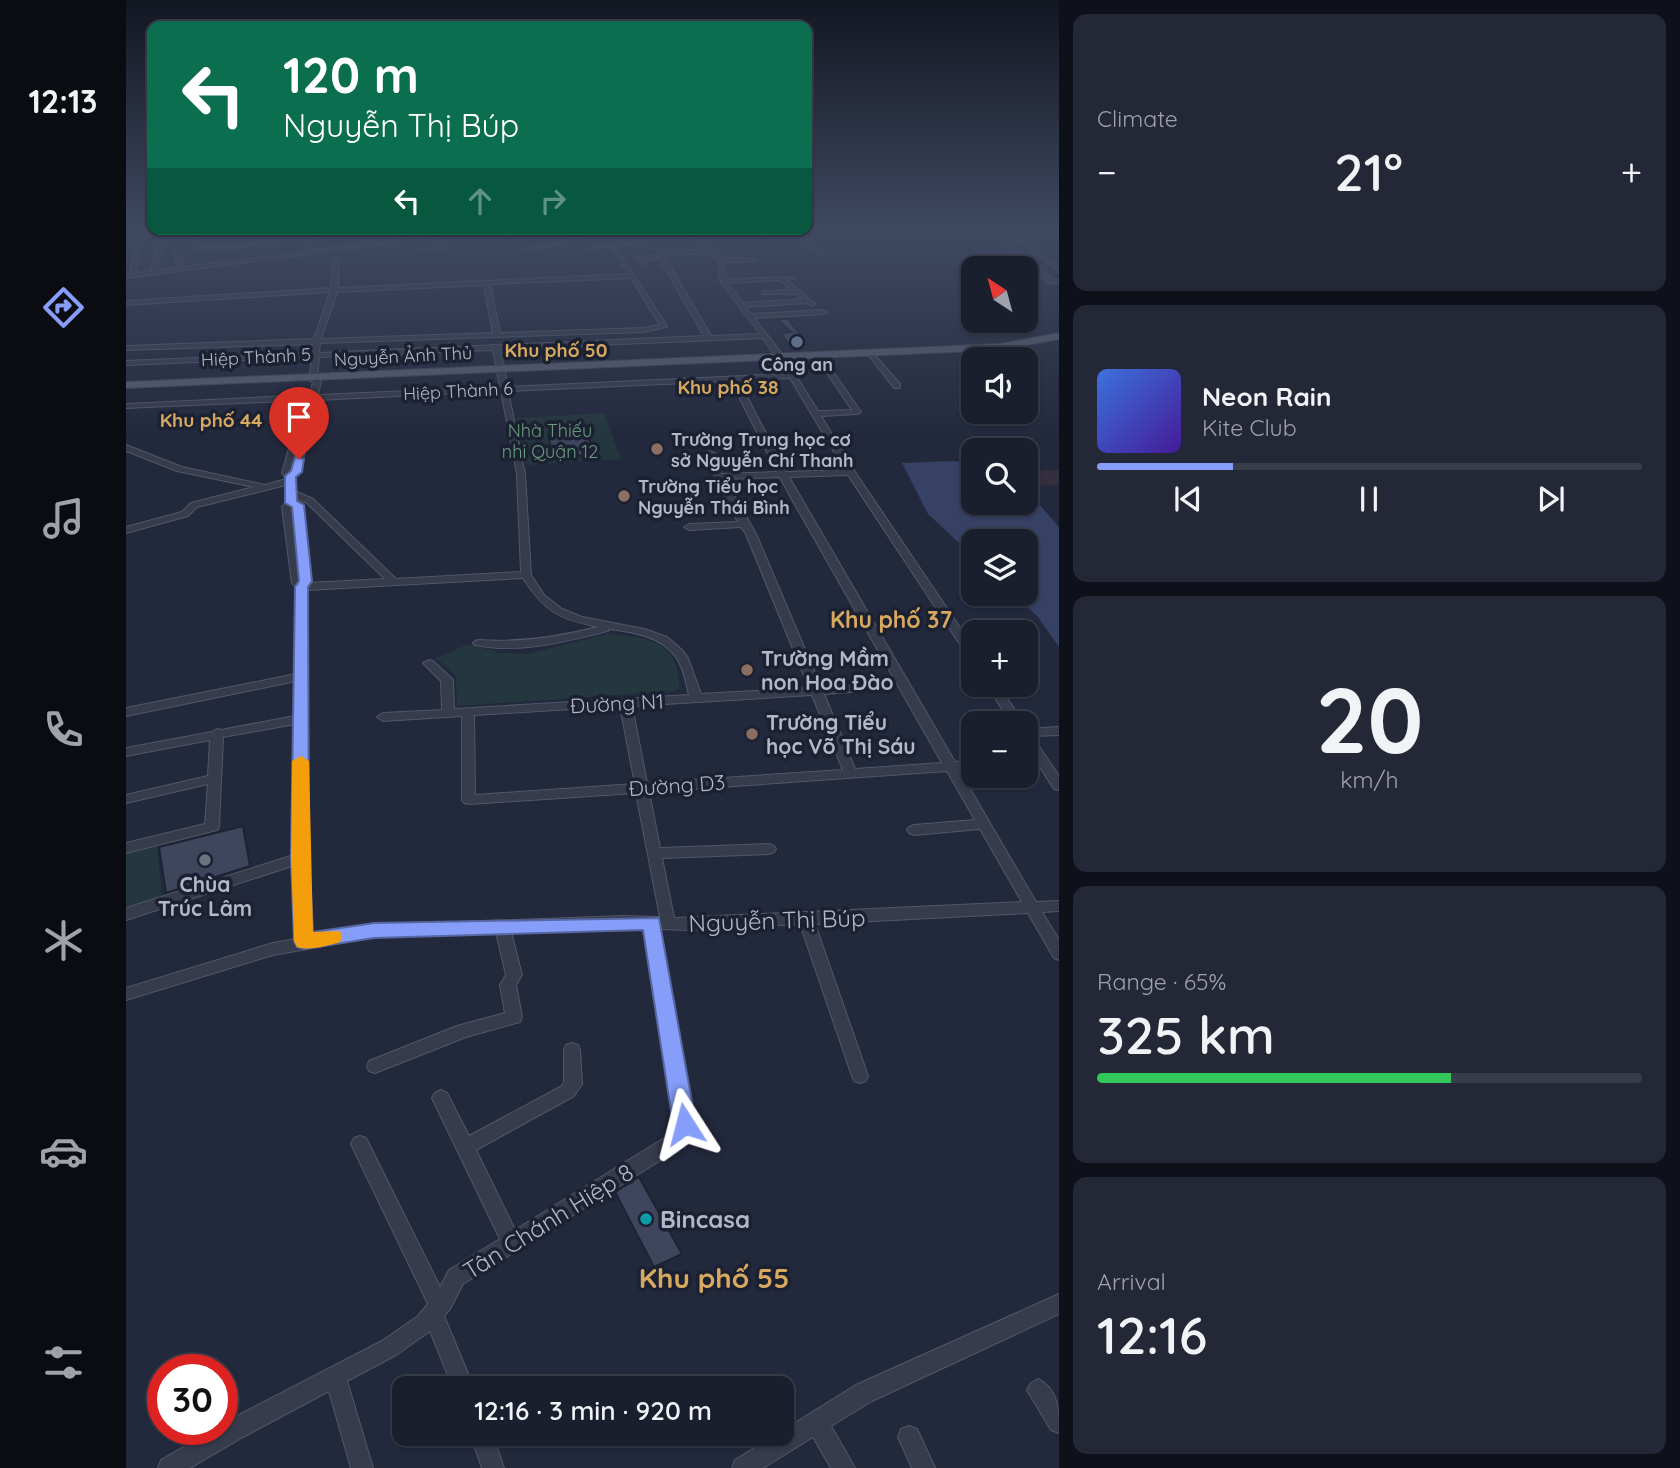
<!DOCTYPE html>
<html lang="en">
<head>
<meta charset="utf-8">
<style>
  body { margin:0; font-family:Quicksand,sans-serif; background:#232736; color:#f1f3f6; height:100vh; display:flex; flex-direction:column; font-size:26px; white-space:nowrap }
  * { box-sizing:border-box; margin:0 }
  p { font-size:23px; color:#9fa2aa }
  .icon { flex:none; width:38px; height:38px; fill:none; stroke:currentColor; stroke-width:2; stroke-linecap:round; stroke-linejoin:round }
  .map { position:relative; flex:1; overflow:hidden }
  .drawer { display:flex; flex-direction:column; gap:14px; padding:14px; background:#0e1119; width:621px }
  .drawer>* { flex:none }
  .guide { position:absolute; left:21px; top:21px; width:665px; height:214px; border-radius:14px; box-shadow:0 2px 5px #0004,0 0 0 2px #383d4a; background:#0b6e4f; color:#fff; overflow:hidden }
  .needle { width:46px; rotate:324deg }
  .fabs { position:absolute; left:835px; top:256px; display:grid; gap:14px }
  .fabs a { display:grid; place-items:center; width:77px; height:77px; border-radius:14px; background:#1a1f2e; box-shadow:0 2px 5px #0004,0 0 0 2px #383d4a; font-size:35px }
  .speed { position:absolute; left:21px; top:1354px; display:flex; gap:14px; font-size:35px; font-weight:700; text-align:center }
  .speed>* { display:grid; place-content:center; width:91px; height:91px; border-radius:50%; background:#1a1f2e; box-shadow:0 2px 5px #0004,0 0 0 2px #383d4a; line-height:1 }
  .speed .limit { border:10px solid #d22; background:#fff; color:#111 }
  .pin { position:absolute; display:grid; place-items:center; width:60px; height:60px; color:#fff; margin:-72px -30px; border-radius:50% 50% 50% 0; rotate:-45deg; box-shadow:0 0 7px #0007 }
  .pin .icon { rotate:45deg }
  .me { position:absolute; width:77px; margin:-38px; rotate:351deg; stroke-linejoin:round; filter:drop-shadow(0 0 5px #0008) }
  .turn { display:flex; align-items:center; gap:24px; height:147px; padding:0 21px; font-size:32px }
  .turn .icon { width:91px; height:91px; stroke-width:2.5 }
  .turn b { display:block; font-size:49px; line-height:60px }
  .lanes { display:flex; align-items:center; height:66px; padding:0 21px; background:#0003; justify-content:center; gap:35px; direction:ltr }
  .lanes .off { opacity:.35 }
  .big { font-size:52px; font-weight:600; line-height:1.1 }
  .drawer .widget { flex:1; display:flex; flex-direction:column; justify-content:center; gap:10px; min-width:0; padding:0 24px; border-radius:14px; background:#232736 }
  .drawer .dial { align-items:center; gap:0 }
  .dial b { font-size:91px; line-height:1 }
  .song { display:flex; align-items:center; gap:21px }
  .cover { width:84px; height:84px; border-radius:10px; background:linear-gradient(135deg,hsl(220 70% 55%),hsl(260 70% 35%)) }
  .played { height:7px; border-radius:4px; background:linear-gradient(90deg,#869efa 25%,#383d4a 25%) }
  .keys { display:flex; justify-content:space-around; direction:ltr }
  .heat { display:flex; justify-content:space-between; align-items:center; font-size:38px; direction:ltr }
  .charge { height:10px; border-radius:5px; background:linear-gradient(90deg,#34c759 65%,#383d4a 0) }
  .trip { position:absolute; left:266px; top:1376px; width:402px; height:70px; border-radius:14px; background:#1a1f2e; box-shadow:0 2px 5px #0004,0 0 0 2px #383d4a; font-weight:600; line-height:70px; text-align:center }
  main { display:flex; flex:1; min-height:0 }
  .tabs { display:flex; flex-direction:column; width:126px; justify-content:space-around; align-items:center; background:#0a0c12; color:#9fa2aa }
  .tabs .icon { width:49px; height:49px }
  .tabs .current { color:#869efa }
  .tabs b { font-size:32px; color:#f1f3f6 }
  .map>svg:first-child { display:block }
  .medical { fill:#332f3e }
  .green { fill:#25373e }
  .water { fill:#364164 }
  .building { fill:#3f455d; stroke:#1e2334; stroke-width:2 }
  .lines { fill:none; stroke-linecap:round; stroke-linejoin:round }
  .minor-casing { stroke:#525768; stroke-width:2 }
  .major-casing { stroke:#404556; stroke-width:2 }
  .minor { fill:#373c4d; fill-rule:evenodd }
  .major { fill:#555b6d; fill-rule:evenodd }
  .route { fill:#869efa; stroke:#5767a2; stroke-width:2 }
  .slow { fill:#f59e0b }
  .service-dot { fill:#5c6f8a; stroke:#1c2132; stroke-width:2.5 }
  .education-dot { fill:#8d6e63; stroke:#1c2132; stroke-width:2.5 }
  .worship-dot { fill:#6b7280; stroke:#1c2132; stroke-width:2.5 }
  .culture-dot { fill:#0f9aa8; stroke:#1c2132; stroke-width:2.5 }
  .labels { text-anchor:middle; dominant-baseline:central; stroke-width:7; stroke-linejoin:round; paint-order:stroke }
  .far-street-label { font-size:18px; fill:#b2b7c9; stroke:#1c2132 }
  .far-poi-label { font-size:18px; font-weight:bold; fill:#b2b7c9; stroke:#1c2132; text-anchor:start }
  .far-park-label { font-size:18px; fill:#699a7d; stroke:#1c2132 }
  .far-neighbourhood-label { font-size:19px; font-weight:bold; fill:#d7a85f; stroke:#1c2132 }
  .poi-label { font-size:21px; font-weight:bold; fill:#b2b7c9; stroke:#1c2132; text-anchor:start }
  .street-label { font-size:21px; fill:#b2b7c9; stroke:#1c2132 }
  .neighbourhood-label { font-size:23px; font-weight:bold; fill:#d7a85f; stroke:#1c2132 }
  .near-street-label { font-size:24px; fill:#b2b7c9; stroke:#1c2132 }
  .near-poi-label { font-size:24px; font-weight:bold; fill:#b2b7c9; stroke:#1c2132; text-anchor:start }
  .near-neighbourhood-label { font-size:28px; font-weight:bold; fill:#d7a85f; stroke:#1c2132 }
</style>
</head>
<body>
<main>
<nav class="tabs">
<b>12:13</b>
<svg class="icon current" aria-label="directions" viewBox="0 0 24 24"><path d="M12 3l9 9-9 9-9-9zM9 14v-3h6M13 9l2 2-2 2"/></svg>
<svg class="icon" aria-label="music" viewBox="0 0 24 24"><path d="M9 18V5l10-2v13"/><circle cx="6" cy="18" r="3"/><circle cx="16" cy="16" r="3"/></svg>
<svg class="icon" aria-label="phone" viewBox="0 0 24 24"><path d="M5 4h4l2 5-3 2q2 4 5 5l2-3 5 2v4C11 20 4 13 5 4z"/></svg>
<svg class="icon" aria-label="climate" viewBox="0 0 24 24"><path d="M12 3v18M4 7l16 10M4 17L20 7"/></svg>
<svg class="icon" aria-label="car" viewBox="0 0 24 24"><path d="M5 17H2v-5l4-1 3-4h7l3 4 3 1v5h-3M9 17h6M6 11h13"/><circle cx="7" cy="17" r="2"/><circle cx="17" cy="17" r="2"/></svg>
<svg class="icon" aria-label="filters" viewBox="0 0 24 24"><path d="M4 7h16M4 17h16"/><circle cx="9" cy="7" r="2"/><circle cx="15" cy="17" r="2"/></svg>
</nav>
<div class="map">
<svg width="933" height="1468" viewBox="0 0 933 1468">
  <rect width="100%" height="100%" fill="#23293d"/>
  <path class="medical" d="M933,470v15l-24,1 -9,-11v-4z"/>
  <g class="green">
    <path d="M478,413l17,46 -95,6 -10,-47z"/>
    <path d="M481,634c22,2 56,3 67,26 4,8 4,20 6,28l-6,3 -217,15 -1,-30 -20,-18 33,-14 31,9 27,1z"/>
    <path d="M31,846l5,51 -36,9v-52z"/>
  </g>
  <path class="water" d="M825,461l22,2v39h53v-13l33,38v120l-21,-30 -25,-24h13v-52h-53v15l-45,-42 -26,-51z"/>
  <g class="building">
    <path d="M651,319h11l20,25 -19,1 -8,-12 10,-1z"/>
    <path d="M459,425l9,30 -28,1 -15,-8 -3,-13 17,-9z"/>
    <path d="M117,826l7,40 -84,27 -7,-46z"/>
    <path d="M513,1177l43,77 -28,13 -39,-75z"/>
  </g>
  <g class="lines">
    <defs>
      <g id="minor">
        <path d="M16,230h5l-8,19 -3,24 14,-2 10,-34 3,-2 3,2 -10,33 21,-2 -2,-15 3,-2 3,2 2,14 127,-16 -6,-13c5,-3 15,-4 20,-1l-14,2 5,11 50,-6 -4,-14h6l3,13 99,-13h18l-49,8 6,11 -3,2 -21,1 -3,-2 20,-3 -4,-9 -307,40v-4h4l3,-25z"/>
        <path d="M73,230l3,17 41,-2 3,2 -47,4 -3,-2 -2,-15 -24,1 -3,-2z"/>
        <path d="M168,230h17l-23,5 -3,-2z"/>
        <path d="M479,230h11l-92,22 -3,-2z"/>
        <path d="M527,230h15l31,6 22,22 36,1 -2,3h-32l3,17 68,-2v2l-7,1 28,24 -3,2 -5,-3 -61,4 5,7 73,-4 3,2 -3,2 -70,4 29,37 35,56 34,-1 -38,-56 4,-2 2,1 41,59 -4,2 -36,2 34,56 118,175v11l-6,-3 -119,-180 -59,2 166,285 18,-1v8l-14,1 77,132 23,-1v10l-17,1 17,28v20l-5,-2 -26,-45 -213,11 53,152 -2,5 -6,2 -6,-2 -2,-5 -52,-152 -110,6 -30,-1 34,195 -11,22 -220,138 -13,25 -6,7 30,72h-21l-23,-57 -34,24 -49,26 26,87h-22l-22,-77 -86,46 -53,31h-32l3,-8 52,-30h9v-6l5,-3 155,-80 36,-25 10,-12 -77,-160 3,-6 6,-2 6,2 74,149 9,-17 51,-31 -68,-141 3,-5 6,-3 6,3 22,43 93,-50 2,-4v-32l2,-5 6,-2 6,2 2,5 2,34 -8,12 -98,54 39,80 156,-96 5,-10 -31,-196 -134,4 11,43 -6,10 6,32 -2,5 -54,15 -91,36 -6,-2 -2,-5 2,-5 88,-35 48,-13 -5,-28 6,-10 -10,-43 -122,5 -101,18 -147,45v-12l147,-45 23,-4 -1,-74 -169,55v-12l168,-53 1,-131 -72,13 -4,90 -2,3 -91,23v-10l79,-19 3,-40 -82,19v-8l82,-19 2,-36 -84,16v-8l86,-16 5,-3 4,1 74,-14 1,-35 -170,35v-8l170,-34v-86l-4,-5 -10,-76 4,-5v-17l-89,22 -9,9 -62,17v-6l56,-15 9,-9 63,-16 -77,-16 -51,-20v-6l56,22 83,18 21,-6 -4,-6 8,-28 4,-2 4,2 11,-45 -183,8v-4l184,-9 3,-13 -4,-2 3,-23 -186,8v-4l186,-8 1,-9 -187,6v-4l188,-7 16,-47 -204,13v-4l205,-13 2,-27 3,-2 3,2 -1,27 291,-14 -17,-26 3,-2 -24,3 -3,-2 54,-7 24,-7zM541,234l28,4 11,12 -46,1 -3,2 2,2 -22,3 6,8 3,-2 -2,-4 16,-1 44,77 -385,17 1,-10 324,-11 22,-5 1,-1 -52,-80 27,-2 26,-8zM584,253l8,10 2,18 40,53 -49,2 -47,-81zM505,278l29,47 -16,3 -144,5 -10,-49zM654,280l12,10 -28,1 -2,3h34l7,5 -60,4 -16,-20zM358,285l9,48 -172,6 16,-47zM637,338l24,36 -279,13 -8,-38zM367,350l7,37 -182,8 3,-14 -4,-2 2,-22zM664,378l55,92 -59,2 -47,-91zM605,381l46,91 -55,2 -7,-21 -7,-2 -1,2 8,24 23,45 -49,2 -5,3 5,3 52,-3 5,7 63,154 -108,6 -13,-36 -5,-7 -16,-14 -23,-8 -62,-12 -20,-8 -18,-14 -13,-20 -6,-101 -17,-83zM375,391l16,83 4,98 -125,7 -83,-80 -18,-8 -1,-14 6,-5 17,-72zM654,477l9,17 153,269 -87,6 -31,-75 27,-2 6,-3 -6,-3 -30,1 -65,-153 -31,-55zM169,498l12,5 78,76 -76,4 2,-2 -8,-76 -8,-4zM168,507l5,52 -7,-51zM397,578c22,34 36,41 75,49 -40,10 -78,16 -119,13l-4,1 -2,2 2,2c44,9 90,-3 133,-14l1,-2c24,3 52,7 67,28 8,11 10,26 13,38l-235,14 -1,-29 -20,-19 -4,-1 -6,3 18,18 1,29 -59,3 -6,4 6,4 79,-5v84l2,3 5,1 167,-11 24,124 -36,-1 -250,9 -63,11c-5,-116 -3,-231 -5,-346zM686,695l31,75 -196,13 -15,-77zM494,706l15,78 -160,11 -1,-80zM821,771l28,49 -61,5 -5,2 -2,3 2,3 5,2 66,-6 42,73 -348,16 -12,-60 107,-4 5,-2 2,-3 -2,-3 -5,-2 -109,4 -11,-56z"/>
        <path d="M648,230h7l45,23 -5,1z"/>
        <path d="M882,230h6l45,37v5l-39,-31h-12l45,39h6v4l-10,-1 -48,-42 2,-3h13z"/>
        <path d="M925,230h6l2,7z"/>
        <path d="M151,239l2,3 -37,3 -3,-2z"/>
        <path d="M741,351h4l29,33v4h-6l-27,-35z"/>
        <path d="M860,684h12l25,39h-12z"/>
        <path d="M933,727v8l-27,1 27,40v14l-5,-1 -28,-44v-16z"/>
        <path d="M933,1294v20l-187,87 -41,25 24,42h-24l-18,-31 -50,31h-31l3,-8 44,-27h3v-2l74,-46z"/>
        <path d="M912,1379c21,10 21,33 21,54l-8,-3 -24,-40 4,-7z"/>
        <path d="M783,1426l8,3 18,39h-23l-14,-31 3,-8z"/>
        <path d="M344,1433h22l12,35h-22z"/>
      </g>
      <path id="major" d="M933,333v6l-59,11 -874,38v-6l874,-38z"/>
    </defs>
    <use href="#minor" class="minor-casing"/>
    <use href="#major" class="major-casing"/>
    <use href="#minor" class="minor"/>
    <use href="#major" class="major"/>
  </g>
  <linearGradient id="sky" x2="0" y2="1"><stop stop-color="#131722"/><stop offset="0.53" stop-color="#3f4962"/><stop offset="1" stop-color="#3f4962" stop-opacity="0"/></linearGradient>
  <rect width="933" height="436" fill="url(#sky)"/>
  <path class="route" d="M169,457l9,2 -2,13 -6,5 1,24 7,4 8,76 -4,6 1,271 4,74 61,-9 285,-5 37,206 -3,7 -8,3 -8,-3 -4,-7 -30,-194 -269,8 -70,11 -7,-2 -3,-6 -3,-83 4,-271 4,-6 -7,-74 -7,-4v-27l6,-5z"/>
  <path class="slow" d="M175,756l8,5 4,171 27,-1 2,6 -2,5c-13,4 -30,9 -43,5l-3,-6 -3,-83 1,-97z"/>
  <circle class="service-dot" cx="671" cy="342" r="7"/>
  <g class="education-dot">
    <circle cx="531" cy="449" r="7"/>
    <circle cx="498" cy="496" r="7"/>
    <circle cx="621" cy="670" r="7"/>
    <circle cx="626" cy="734" r="7"/>
  </g>
  <circle class="worship-dot" cx="79" cy="860" r="7"/>
  <circle class="culture-dot" cx="520" cy="1219" r="7"/>
  <g class="labels">
    <g class="far-street-label">
      <text transform="translate(277 356) rotate(-3)">Nguyễn Ảnh Thủ</text>
      <text transform="translate(130 357) rotate(-3)">Hiệp Thành 5</text>
      <text transform="translate(332 391) rotate(-3)">Hiệp Thành 6</text>
    </g>
    <g class="far-poi-label">
      <text x="671" y="364" text-anchor="middle">Công an</text>
      <text x="545" y="439">Trường Trung học cơ<tspan x="545" dy="21">sở Nguyễn Chí Thanh</tspan></text>
      <text x="512" y="486">Trường Tiểu học<tspan x="512" dy="21">Nguyễn Thái Bình</tspan></text>
    </g>
    <g class="far-park-label">
      <text x="424" y="430">Nhà Thiếu<tspan x="424" dy="21">nhi Quận 12</tspan></text>
    </g>
    <g class="far-neighbourhood-label">
      <text x="430" y="350">Khu phố 50</text>
      <text x="602" y="387">Khu phố 38</text>
      <text x="85" y="420">Khu phố 44</text>
    </g>
    <g class="poi-label">
      <text x="635" y="658">Trường Mầm<tspan x="635" dy="24">non Hoa Đào</tspan></text>
      <text x="640" y="722">Trường Tiểu<tspan x="640" dy="24">học Võ Thị Sáu</tspan></text>
      <text x="79" y="884" text-anchor="middle">Chùa<tspan x="79" dy="24">Trúc Lâm</tspan></text>
    </g>
    <g class="street-label">
      <text transform="translate(491 703) rotate(-3)">Đường N1</text>
      <text transform="translate(551 785) rotate(-4)">Đường D3</text>
    </g>
    <g class="neighbourhood-label">
      <text x="765" y="619">Khu phố 37</text>
    </g>
    <g class="near-street-label">
      <text transform="translate(651 920) rotate(-2)">Nguyễn Thị Búp</text>
      <text transform="translate(422 1221) rotate(-32)">Tân Chánh Hiệp 8</text>
    </g>
    <g class="near-poi-label">
      <text x="534" y="1219">Bincasa</text>
    </g>
    <g class="near-neighbourhood-label">
      <text x="588" y="1277">Khu phố 55</text>
    </g>
  </g>
</svg>
<div class="fabs">
<a><svg class="needle" viewBox="-14 -14 28 28"><path d="M0-13l5 13h-10z" fill="#e53935"/><path d="M0 13l5-13h-10z" fill="#9fa2aa"/></svg></a>
<a><svg class="icon" aria-label="sound" viewBox="0 0 24 24"><path d="M4 9h4l5-4v14l-5-4H4zM17 9q2 3 0 6"/></svg></a>
<a><svg class="icon" aria-label="search" viewBox="0 0 24 24"><circle cx="10" cy="10" r="6"/><path d="M15 15l6 6"/></svg></a>
<a><svg class="icon" aria-label="layers" viewBox="0 0 24 24"><path d="M12 4l9 5-9 5-9-5zM3 14l9 5 9-5"/></svg></a>
<a>+</a>
<a>−</a>
</div>
<div class="speed"><div class="limit">30</div></div>
<div class="pin" style="left:173px;top:459px;background:#d93025"><svg class="icon" aria-label="arrive" viewBox="0 0 24 24"><path d="M6 21V4h12l-3 4 3 4H6"/></svg></div>
<svg class="me" style="left:559px;top:1124px" viewBox="-20 -20 40 40"><path d="M0-17L14 15 0 8-14 15z" fill="#869efa" stroke="#fff" stroke-width="4"/></svg>
<div class="trip">12:16 · 3 min · 920 m</div>
<div class="guide">
<div class="turn"><svg class="icon" aria-label="left" viewBox="0 0 24 24"><path d="M17 20v-9H6M10 6l-5 5 5 5"/></svg><div><b>120 m</b>Nguyễn Thị Búp</div></div>
<div class="lanes"><svg class="icon" aria-label="left" viewBox="0 0 24 24"><path d="M17 20v-9H6M10 6l-5 5 5 5"/></svg><svg class="icon off" aria-label="ahead" viewBox="0 0 24 24"><path d="M12 20V5M6 11l6-6 6 6"/></svg><svg class="icon off" aria-label="right" viewBox="0 0 24 24"><path d="M7 20v-9h11M14 6l5 5-5 5"/></svg></div>
</div>
</div>
<section class="drawer">
<div class="widget"><p>Climate</p>
<div class="heat"><a>−</a><b class="big">21°</b><a>+</a></div>
</div>
<div class="widget">
<div class="song"><i class="cover"></i><div><b>Neon Rain</b><p>Kite Club</p></div></div>
<div class="played"></div>
<div class="keys"><svg class="icon" aria-label="previous" viewBox="0 0 24 24"><path d="M18 5L8 12l10 7zM5 5v14"/></svg><svg class="icon" aria-label="pause" viewBox="0 0 24 24"><path d="M8 5v14M16 5v14"/></svg><svg class="icon" aria-label="next" viewBox="0 0 24 24"><path d="M6 5l10 7-10 7zM19 5v14"/></svg></div>
</div>
<div class="widget dial"><b>20</b><p>km/h</p></div>
<div class="widget"><p>Range · 65%</p><b class="big">325 km</b><div class="charge"></div></div>
<div class="widget"><p>Arrival</p><b class="big">12:16</b></div>
</section>
</main>
</body>
</html>
